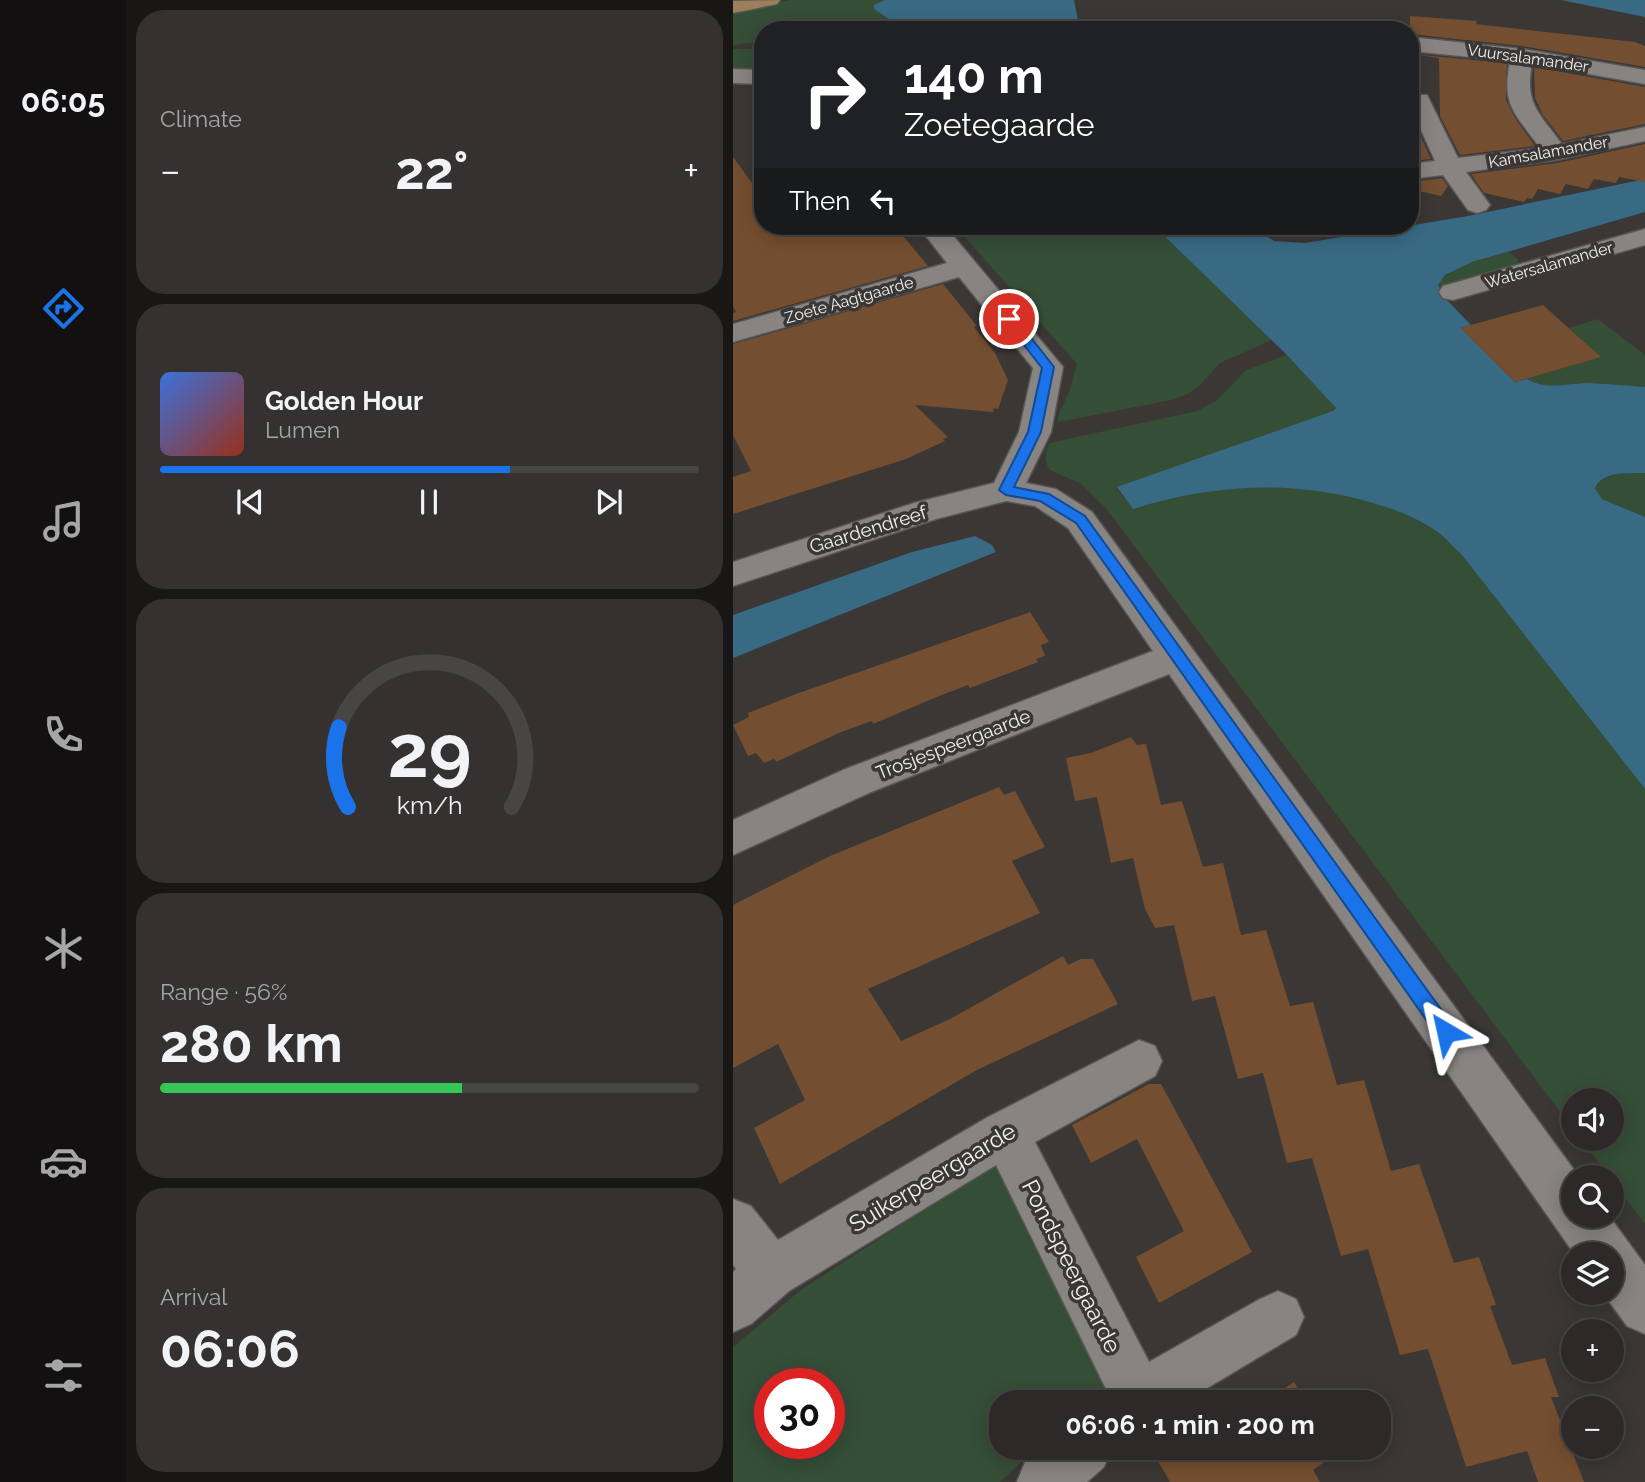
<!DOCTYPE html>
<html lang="en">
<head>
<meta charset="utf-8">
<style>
  body { margin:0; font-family:Raleway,sans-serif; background:#343130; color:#f1f3f6; height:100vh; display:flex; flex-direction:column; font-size:26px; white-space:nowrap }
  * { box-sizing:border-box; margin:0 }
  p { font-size:23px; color:#a6a6a8 }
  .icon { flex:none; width:38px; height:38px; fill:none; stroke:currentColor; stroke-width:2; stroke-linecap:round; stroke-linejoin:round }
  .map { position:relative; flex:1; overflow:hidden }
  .side { display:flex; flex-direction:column; gap:10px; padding:10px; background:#181716; width:607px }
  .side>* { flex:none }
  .top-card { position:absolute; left:21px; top:21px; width:665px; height:214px; border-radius:28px; box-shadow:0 4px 18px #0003,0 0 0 2px #484545; background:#202124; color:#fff; overflow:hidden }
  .fabs { position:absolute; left:828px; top:1088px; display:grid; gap:14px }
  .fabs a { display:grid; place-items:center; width:63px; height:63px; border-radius:50%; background:#2c2928; box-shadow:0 4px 18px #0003,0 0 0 2px #484545; font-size:35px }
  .speed { position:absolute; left:21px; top:1368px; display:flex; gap:14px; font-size:35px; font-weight:700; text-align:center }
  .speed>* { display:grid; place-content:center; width:91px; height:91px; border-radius:50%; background:#2c2928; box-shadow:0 4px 18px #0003,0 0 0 2px #484545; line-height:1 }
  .speed .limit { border:10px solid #d22; background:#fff; color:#111 }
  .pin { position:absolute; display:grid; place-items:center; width:60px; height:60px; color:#fff; margin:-30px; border:4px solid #fff; border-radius:50%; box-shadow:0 2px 7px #0007 }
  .me { position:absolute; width:77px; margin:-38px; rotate:324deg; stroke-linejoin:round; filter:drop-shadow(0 0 5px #0008) }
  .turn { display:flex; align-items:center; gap:24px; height:147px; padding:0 35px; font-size:32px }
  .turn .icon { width:91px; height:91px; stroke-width:2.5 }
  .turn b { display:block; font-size:49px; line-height:60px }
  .then { display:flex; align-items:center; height:66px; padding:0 35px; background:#0003; gap:14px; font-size:26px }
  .big { font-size:52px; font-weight:700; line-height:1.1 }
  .side .card { flex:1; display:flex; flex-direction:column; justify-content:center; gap:10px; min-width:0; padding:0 24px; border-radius:28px; background:#343130 }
  .side .dial { align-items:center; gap:0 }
  .dial svg { height:182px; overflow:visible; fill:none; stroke:#484545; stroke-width:7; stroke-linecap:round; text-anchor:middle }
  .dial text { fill:#f1f3f6; stroke:none }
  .song { display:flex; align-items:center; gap:21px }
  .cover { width:84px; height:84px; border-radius:10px; background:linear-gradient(135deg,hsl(220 70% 55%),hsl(10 70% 35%)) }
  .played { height:7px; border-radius:4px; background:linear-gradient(90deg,#1a73e8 65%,#484545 65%) }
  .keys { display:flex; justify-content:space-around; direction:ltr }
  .heat { display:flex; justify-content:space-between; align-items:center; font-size:38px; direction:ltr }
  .charge { height:10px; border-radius:5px; background:linear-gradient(90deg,#34c759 56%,#484545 0) }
  .trip { position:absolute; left:256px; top:1390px; width:402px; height:70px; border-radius:28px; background:#2c2928; box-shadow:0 4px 18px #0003,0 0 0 2px #484545; font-weight:700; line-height:70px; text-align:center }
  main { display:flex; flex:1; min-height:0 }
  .menu { display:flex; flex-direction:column; width:126px; justify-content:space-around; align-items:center; background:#121010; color:#a6a6a8 }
  .menu .icon { width:49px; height:49px }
  .menu .current { color:#1a73e8 }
  .menu b { font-size:32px; color:#f1f3f6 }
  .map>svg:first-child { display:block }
  .green { fill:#354e36; fill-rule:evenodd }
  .water { fill:#396a84 }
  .building { fill:#744e30 }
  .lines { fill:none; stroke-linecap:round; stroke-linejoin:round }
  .minor-casing { stroke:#585554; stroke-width:3 }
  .major-casing { stroke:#585554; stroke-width:3 }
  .minor { fill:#878482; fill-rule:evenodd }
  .major { fill:#9d7f5d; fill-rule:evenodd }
  .route { fill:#1a73e8; stroke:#114b97; stroke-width:2 }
  .labels { text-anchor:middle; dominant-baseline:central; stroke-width:7; stroke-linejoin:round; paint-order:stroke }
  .far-street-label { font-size:16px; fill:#f3f1f0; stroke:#3a3735 }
  .street-label { font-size:19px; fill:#f3f1f0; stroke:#3a3735 }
  .near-street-label { font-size:23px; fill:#f3f1f0; stroke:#3a3735 }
</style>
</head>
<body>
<main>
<nav class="menu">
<b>06:05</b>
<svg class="icon current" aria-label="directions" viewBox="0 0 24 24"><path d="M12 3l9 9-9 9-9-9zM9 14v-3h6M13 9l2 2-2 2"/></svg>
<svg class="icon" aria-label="music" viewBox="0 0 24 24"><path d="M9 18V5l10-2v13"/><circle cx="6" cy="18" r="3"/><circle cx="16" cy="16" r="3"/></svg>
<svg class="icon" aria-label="phone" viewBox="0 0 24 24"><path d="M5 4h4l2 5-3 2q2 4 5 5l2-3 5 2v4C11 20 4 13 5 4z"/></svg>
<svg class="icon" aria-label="climate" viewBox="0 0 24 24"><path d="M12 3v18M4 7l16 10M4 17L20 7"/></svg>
<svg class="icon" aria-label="car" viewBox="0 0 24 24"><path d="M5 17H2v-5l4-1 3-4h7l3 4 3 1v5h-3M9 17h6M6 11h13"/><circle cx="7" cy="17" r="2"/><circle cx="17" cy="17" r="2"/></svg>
<svg class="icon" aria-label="filters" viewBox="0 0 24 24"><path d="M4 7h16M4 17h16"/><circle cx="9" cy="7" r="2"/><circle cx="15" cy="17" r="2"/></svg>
</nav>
<section class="side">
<div class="card"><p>Climate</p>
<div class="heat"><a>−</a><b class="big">22°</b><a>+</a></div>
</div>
<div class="card">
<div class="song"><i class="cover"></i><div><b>Golden Hour</b><p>Lumen</p></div></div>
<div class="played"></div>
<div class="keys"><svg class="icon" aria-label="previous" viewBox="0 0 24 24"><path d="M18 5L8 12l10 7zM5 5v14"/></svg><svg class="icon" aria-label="pause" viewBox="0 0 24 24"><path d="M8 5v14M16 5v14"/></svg><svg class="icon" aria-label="next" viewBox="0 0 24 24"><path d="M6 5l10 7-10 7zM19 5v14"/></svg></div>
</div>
<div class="card dial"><svg viewBox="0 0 100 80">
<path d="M14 69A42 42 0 1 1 86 69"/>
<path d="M14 69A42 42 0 0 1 10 34" stroke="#1a73e8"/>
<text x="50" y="56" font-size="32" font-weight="700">29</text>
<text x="50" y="72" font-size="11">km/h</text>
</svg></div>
<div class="card"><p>Range · 56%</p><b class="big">280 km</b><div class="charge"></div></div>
<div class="card"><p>Arrival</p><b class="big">06:06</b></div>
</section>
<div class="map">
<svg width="912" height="1482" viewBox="0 0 912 1482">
  <rect width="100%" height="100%" fill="#3a3735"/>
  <g class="green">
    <path d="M58,0h94l-11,9 31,21h-142v11l-30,4v-35z"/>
    <rect x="0" y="49" width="30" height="22"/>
    <path d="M222,226h199l118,114 -52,23 -20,22 -12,9 -17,6 -112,22 -2,-3 13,-29 7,-26z"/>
    <path d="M774,251l11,8v6l-79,25 -1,-8 20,-15z"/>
    <path d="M865,319l47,36v32c-19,-2 -39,-3 -57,-4 -23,0 -39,8 -61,-4l73,-22 -31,-29z"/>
    <path d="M554,355l48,50 -1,6 -217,77 8,11c45,-1 89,-11 134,-13 53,-3 137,14 180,47 8,6 15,15 23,22l183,234v435l-64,-85h30v-38h-38v28l-468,-622 -24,-23 -31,-14c-7,-9 -4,-17 -1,-27l148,-32 19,-10 30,-31z"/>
    <path d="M892,473h20v44l-43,-18 -7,-10c5,-13 17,-14 30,-16z"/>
    <path d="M267,1161l117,216 -28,25h-88v45h37l-38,35h-267v-135l69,-58zM37,1384h59v60h-59z"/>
  </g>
  <g class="water">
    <path d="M152,0h189l6,30h-175l-31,-21v-4z"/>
    <path d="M828,0h84v17z"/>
    <path d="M912,179v33l-173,50 -27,13 -7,10 6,12 27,28 -10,3 54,54 12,-3c22,12 38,4 61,4 18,1 38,2 57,4v86c-17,0 -43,-2 -50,15l7,11 43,18v272l-183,-234c-8,-7 -15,-16 -23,-22 -19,-14 -42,-23 -63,-29 -82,-25 -162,-20 -243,5l-16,-22 216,-76 3,-3 -49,-53 -133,-129h97l23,15 31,2 163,-27z"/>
    <path d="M242,536l17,9 4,7 -263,106v-43l179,-63z"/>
  </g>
  <g class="building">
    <path d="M677,16l67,5 -1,3 159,18 10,4v21l-123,-21 -112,-12z"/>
    <path d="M677,54l97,9 -1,37 9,18 20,28 -75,9 -20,-39 -1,-58z"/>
    <path d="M801,67l111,20v37l-82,17 -20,-26 -8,-17z"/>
    <path d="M677,122h4l17,37 -21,2z"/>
    <path d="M912,144v38l-26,-5 -3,6 -22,-4 -6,10 -22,-5 -6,10 -22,-5 -6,10 -5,-1 -3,4 -40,-9 -13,-19 86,-11z"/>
    <path d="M0,157l30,41v28h132l33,40 -195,55v-8l3,-1 -3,-6z"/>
    <path d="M709,178l6,8 -7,10 -31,-7v-7z"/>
    <path d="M210,284l34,42 -3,1 21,26 13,27 -10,29 -4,-1 -1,4 -78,-7 33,32 -5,2 2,2 -39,18 -173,55v-37l18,-6 -18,-36v-91z"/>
    <path d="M810,305l58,52 -86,25 -55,-54z"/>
    <path d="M297,612l19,30 -8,3 4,11 -9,3 2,3 -68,26 -2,-3 -29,11 -66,28 -1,-3 -31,11 -65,30 -2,-3 -10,4 -8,-10 -8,3 -15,-31 16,-8 -1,-4 48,-19z"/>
    <path d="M398,737l6,8 9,-1 15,61 21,-4 21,66 20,-4 18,72 25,-5 24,76 23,-4 24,83 27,-5 27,91 28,-7 35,99 25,-6 17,48 -6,1 22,59 33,-7 14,39h-8l33,85h-46l-11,-31 -61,16 -38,-118 -28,6 -32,-106 -27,7 -29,-98 -25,5 -24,-90 -25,6 -23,-83 -23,5 -18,-76 -19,3 -10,-19 -12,-51 -22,5 -14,-66 -22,4 -9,-43 25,-5z"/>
    <path d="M266,787l5,8 11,-4 30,56 -33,14 28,52 -172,76 33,52 49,-22 113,-63 5,9 13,-6h12l25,45 -141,66 -197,114 -26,-56 51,-28 -27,-56 -45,24v-163l97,-49z"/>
    <path d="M416,1084h12l91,168 -93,51 -23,-46 48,-26 -47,-92 -46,24 -19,-38z"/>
    <path d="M561,1382l12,20h-41z"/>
    <path d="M441,1447h160l3,6 -24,17 7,12h-150l-13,-23z"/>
  </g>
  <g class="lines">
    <defs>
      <g id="minor">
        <path d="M677,37l112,12 123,21v14l-113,-20c-8,40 8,50 30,80l83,-17v14l-89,19 -90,12 24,33 -4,5 -9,3 -9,-3 -25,-35 -33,4v-15l25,-3 -25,-55 1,-11h16l31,63 82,-10c-25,-35 -39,-42 -30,-87l-100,-10z"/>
        <path d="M0,69l30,1v14l-30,-1z"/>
        <path d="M185,226h27l118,141 -12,65 -25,51 30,6 36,23 488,666h-7v38h36l36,49v69l-18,-8 -24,-33h8v-38h-36l-406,-581 -298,118 -138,63v-35l110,-50 310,-119 -85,-123 -33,-22 -29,-5 -70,18 -203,67v-24l181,-59 80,-20 25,-51 14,-64 -74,-91 -226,65v-18l214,-61z"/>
        <path d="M912,229v16l-192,55 -10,-2 -4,-6 4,-6z"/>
        <path d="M406,1040l16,6 7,15 -7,15 -120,66 114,220 111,-63 18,-8 18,8 8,18 -8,18 -112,67h-76l2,-5 -114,-232 -207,126 -38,33 -18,8v-60l3,-3 -3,-4v-66l18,7 27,34 210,-123z"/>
        <path d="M309,1447h70l-8,20 -17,15h-70l8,-20z"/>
      </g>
      <path id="major" d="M47,0l-3,4 -44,9v-12z"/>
    </defs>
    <use href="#minor" class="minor-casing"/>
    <use href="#major" class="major-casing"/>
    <use href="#minor" class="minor"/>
    <use href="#major" class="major"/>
  </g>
  <path class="route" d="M272,316h9l40,51 -13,65 -27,55 35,7 36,22 368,510 2,6 -2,6 -7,3 -7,-3 -363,-515 -36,-22 -34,-6 -7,-5 29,-58 14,-64 -37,-47z"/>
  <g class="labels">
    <g class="far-street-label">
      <text transform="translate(795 58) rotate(8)">Vuursalamander</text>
      <text transform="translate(815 152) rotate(-10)">Kamsalamander</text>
      <text transform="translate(816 265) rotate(-16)">Watersalamander</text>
      <text transform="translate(116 300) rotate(-16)">Zoete Aagtgaarde</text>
    </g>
    <g class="street-label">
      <text transform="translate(135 529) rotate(-17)">Gaardendreef</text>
      <text transform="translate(220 744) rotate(-21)">Trosjespeergaarde</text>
    </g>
    <g class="near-street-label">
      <text transform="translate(199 1177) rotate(-31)">Suikerpeergaarde</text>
      <text transform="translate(339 1266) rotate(63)">Pondspeergaarde</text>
    </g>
  </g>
</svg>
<div class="fabs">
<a><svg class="icon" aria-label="sound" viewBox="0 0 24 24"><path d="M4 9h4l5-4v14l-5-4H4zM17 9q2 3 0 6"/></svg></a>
<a><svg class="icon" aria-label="search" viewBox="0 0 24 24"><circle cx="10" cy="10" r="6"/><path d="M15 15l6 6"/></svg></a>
<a><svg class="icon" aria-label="layers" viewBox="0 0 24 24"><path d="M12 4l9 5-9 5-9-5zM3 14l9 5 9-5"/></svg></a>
<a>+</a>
<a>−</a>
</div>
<div class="speed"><div class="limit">30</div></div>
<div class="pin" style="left:276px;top:319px;background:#d93025"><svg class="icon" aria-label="arrive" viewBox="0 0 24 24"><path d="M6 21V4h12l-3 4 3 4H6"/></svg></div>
<svg class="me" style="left:713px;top:1032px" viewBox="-20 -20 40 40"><path d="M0-17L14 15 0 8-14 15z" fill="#1a73e8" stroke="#fff" stroke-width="4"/></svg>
<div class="trip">06:06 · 1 min · 200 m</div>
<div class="top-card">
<div class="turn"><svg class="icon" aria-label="right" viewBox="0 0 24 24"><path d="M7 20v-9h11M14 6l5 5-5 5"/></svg><div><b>140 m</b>Zoetegaarde</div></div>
<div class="then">Then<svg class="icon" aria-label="left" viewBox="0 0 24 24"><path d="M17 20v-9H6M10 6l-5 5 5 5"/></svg></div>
</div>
</div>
</main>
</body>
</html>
